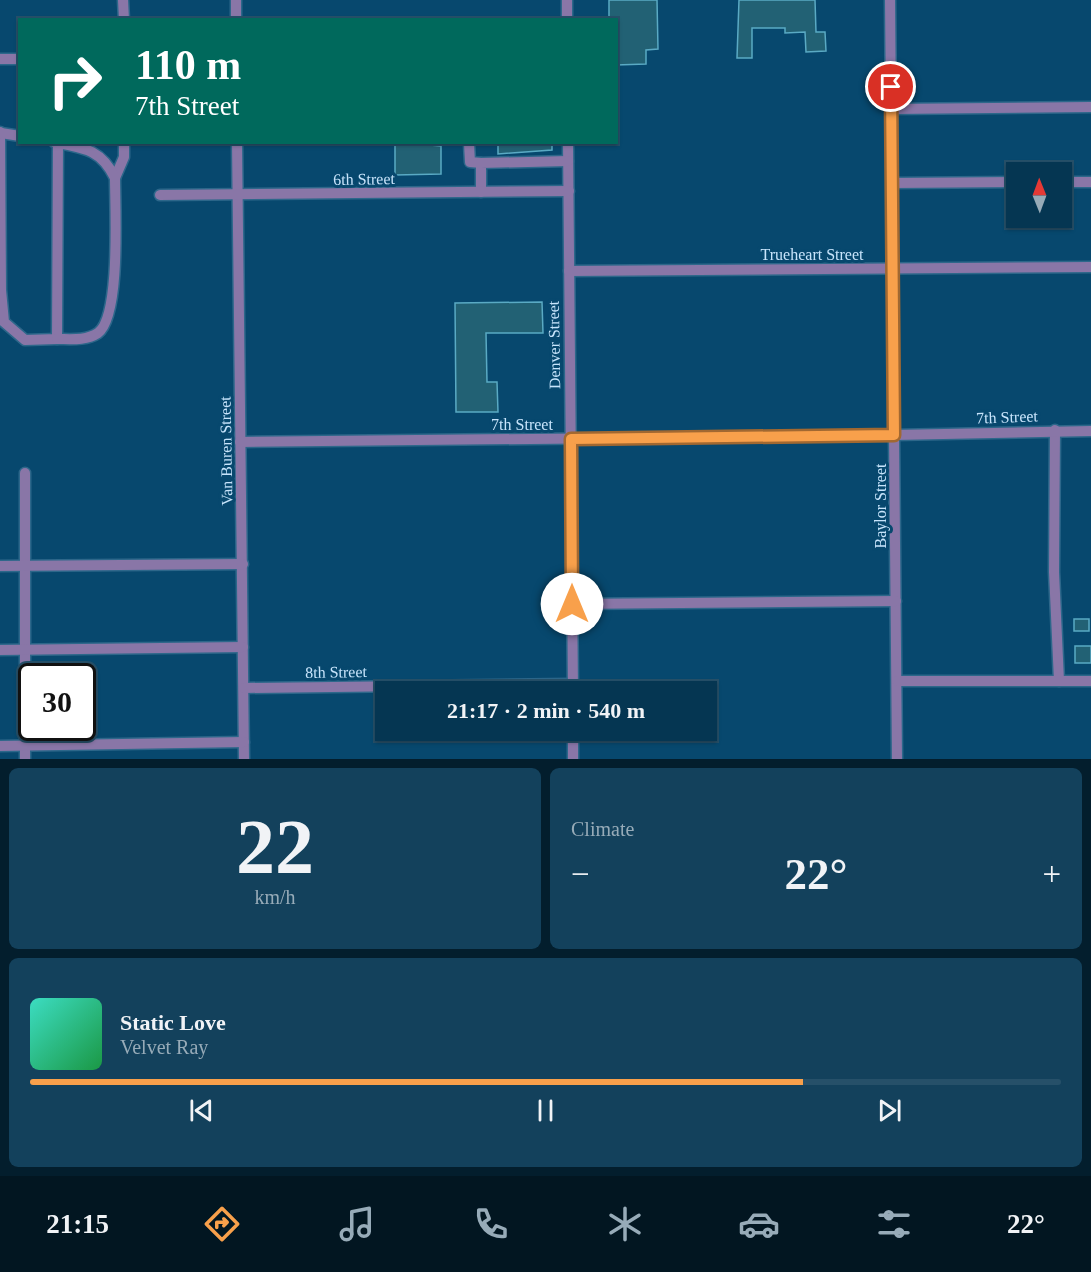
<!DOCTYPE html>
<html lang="en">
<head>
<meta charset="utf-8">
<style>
  body { margin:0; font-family:Georgia,serif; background:#13415c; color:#f1f3f6; height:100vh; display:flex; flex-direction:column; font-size:22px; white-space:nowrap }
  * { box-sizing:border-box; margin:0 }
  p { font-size:20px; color:#97abb8 }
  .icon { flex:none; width:33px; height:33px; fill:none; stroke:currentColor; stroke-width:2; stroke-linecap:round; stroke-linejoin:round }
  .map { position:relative; height:759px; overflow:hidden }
  .side { display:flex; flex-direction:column; gap:9px; padding:9px; background:#031e2d; flex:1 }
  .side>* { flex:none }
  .banner { position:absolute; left:18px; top:18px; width:600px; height:126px; border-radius:0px; box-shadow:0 2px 4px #0004,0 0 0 2px #265069; background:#00695c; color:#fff; overflow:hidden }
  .needle { width:39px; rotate:359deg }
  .buttons { position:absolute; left:1006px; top:162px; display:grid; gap:12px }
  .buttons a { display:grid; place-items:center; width:66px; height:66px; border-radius:0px; background:#053652; box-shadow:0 2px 4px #0004,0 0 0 2px #265069; font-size:30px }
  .speed { position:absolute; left:18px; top:663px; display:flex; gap:12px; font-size:30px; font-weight:700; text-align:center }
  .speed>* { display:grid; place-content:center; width:78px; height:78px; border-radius:50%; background:#053652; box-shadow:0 2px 4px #0004,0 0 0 2px #265069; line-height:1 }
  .speed .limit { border:3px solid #111; border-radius:9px; background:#fff; color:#111 }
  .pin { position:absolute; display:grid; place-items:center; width:51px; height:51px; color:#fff; margin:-26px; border:3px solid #fff; border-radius:50%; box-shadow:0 2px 6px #0007 }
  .me { position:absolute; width:66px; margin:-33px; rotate:0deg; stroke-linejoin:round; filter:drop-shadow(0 0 4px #0008) }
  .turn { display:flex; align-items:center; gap:21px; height:126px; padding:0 18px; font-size:27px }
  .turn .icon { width:78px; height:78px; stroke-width:2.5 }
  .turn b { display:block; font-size:42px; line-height:51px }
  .big { font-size:45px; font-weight:700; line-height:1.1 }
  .side .tile { flex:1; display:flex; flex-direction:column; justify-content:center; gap:9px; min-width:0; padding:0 21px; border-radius:9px; background:#13415c }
  .side .dial { align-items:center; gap:0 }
  .dial b { font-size:78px; line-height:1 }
  .song { display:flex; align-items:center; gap:18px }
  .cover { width:72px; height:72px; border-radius:9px; background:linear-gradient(135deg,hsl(170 70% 55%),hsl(140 70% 35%)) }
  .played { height:6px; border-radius:3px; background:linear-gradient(90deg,#f8a04b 75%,#265069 75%) }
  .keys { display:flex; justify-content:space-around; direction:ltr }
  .heat { display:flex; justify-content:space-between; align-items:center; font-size:33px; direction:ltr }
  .side .tiles { flex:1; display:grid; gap:9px; grid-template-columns:1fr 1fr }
  .tile:last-child { grid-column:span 2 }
  .trip { position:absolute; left:375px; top:681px; width:342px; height:60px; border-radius:0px; background:#053652; box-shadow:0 2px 4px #0004,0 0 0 2px #265069; font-weight:700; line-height:60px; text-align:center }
  .tab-bar { display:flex; height:96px; justify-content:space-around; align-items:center; background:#021621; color:#97abb8 }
  .tab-bar .icon { width:42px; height:42px }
  .tab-bar .on { color:#f8a04b }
  .tab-bar b { font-size:27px; color:#f1f3f6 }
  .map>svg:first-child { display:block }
  .building { fill:#226174; stroke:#5aaac4; stroke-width:1.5 }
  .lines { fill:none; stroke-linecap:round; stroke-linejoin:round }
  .minor-casing { stroke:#2d678a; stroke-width:13 }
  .minor { stroke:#8976a7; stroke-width:10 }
  .route-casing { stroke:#a16831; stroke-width:15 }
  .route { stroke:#f8a04b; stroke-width:10 }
  .labels { text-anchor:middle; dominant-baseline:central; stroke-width:6; stroke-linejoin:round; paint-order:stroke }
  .street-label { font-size:16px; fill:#c7e4fb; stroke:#07486e }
</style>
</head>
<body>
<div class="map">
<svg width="1091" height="759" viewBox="0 0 1091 759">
  <rect width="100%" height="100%" fill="#07486e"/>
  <g class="building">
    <path d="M609,0h48l1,49 -12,1v14l-30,1v-45h-7z"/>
    <path d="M739,0h76l1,32h9l1,19 -20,1 -1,-20 -20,1v-5h-33v30h-15z"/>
    <path d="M395,142l46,4v28l-46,1z"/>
    <path d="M498,142h54v8l-54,4z"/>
    <path d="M542,302l1,31h-57l1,49h10l1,30h-42l-1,-109z"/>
    <rect x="1074" y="619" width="15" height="12"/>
    <rect x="1075" y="646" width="16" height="17"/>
  </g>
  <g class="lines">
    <defs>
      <g id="minor">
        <path d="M123,0l1,20"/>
        <path d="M236,0v20"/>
        <path d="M567,0v20"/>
        <path d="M890,0l7,759"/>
        <path d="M0,59h20"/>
        <path d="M891,109l200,-2"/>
        <path d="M0,132l1,158 3,32 21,18 32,-1 1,-196 -4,-1"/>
        <path d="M1,133l19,3"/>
        <path d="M237,142l7,617"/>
        <path d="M568,142l5,550"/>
        <path d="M469,144l1,18 11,1"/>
        <path d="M115,178l9,-21v-15"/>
        <path d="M1062,182h29"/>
        <path d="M892,183l125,-1"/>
        <path d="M481,192v-29l87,-2"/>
        <path d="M160,195l409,-4"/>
        <path d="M569,271l522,-4"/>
        <path d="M57,339c13,0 29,2 41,-6 23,-17 17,-125 17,-155 -13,-27 -29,-30 -57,-35"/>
        <path d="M1055,430l-1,142 5,109"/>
        <path d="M240,442l654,-7 197,-4"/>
        <path d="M25,473v286"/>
        <path d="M0,566l243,-2"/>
        <path d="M571,604l325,-3"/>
        <path d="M0,650l243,-3"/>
        <path d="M897,681h194"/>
        <path d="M244,688l329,-4"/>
        <path d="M573,730v29"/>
        <path d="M0,746l244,-4"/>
      </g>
    </defs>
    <use href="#minor" class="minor-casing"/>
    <use href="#minor" class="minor"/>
  </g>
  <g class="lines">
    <defs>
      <path id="route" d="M572,604l-1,-165 323,-4 -3,-348"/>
    </defs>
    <use href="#route" class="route-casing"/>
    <use href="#route" class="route"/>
  </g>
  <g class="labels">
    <g class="street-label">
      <text transform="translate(364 179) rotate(-1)">6th Street</text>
      <text x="812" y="254">Trueheart Street</text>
      <text transform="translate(554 345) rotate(-91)">Denver Street</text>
      <text transform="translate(1007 417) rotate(-2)">7th Street</text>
      <text x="522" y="424">7th Street</text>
      <text transform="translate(226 451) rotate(-91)">Van Buren Street</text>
      <text transform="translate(880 506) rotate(-90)">Baylor Street</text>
      <text transform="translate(336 672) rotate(-1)">8th Street</text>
    </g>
  </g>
</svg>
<div class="buttons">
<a><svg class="needle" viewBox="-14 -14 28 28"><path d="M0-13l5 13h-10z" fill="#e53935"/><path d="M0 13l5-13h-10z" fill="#97abb8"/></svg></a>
</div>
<div class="speed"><div class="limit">30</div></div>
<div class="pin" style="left:891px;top:87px;background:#d93025"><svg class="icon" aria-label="arrive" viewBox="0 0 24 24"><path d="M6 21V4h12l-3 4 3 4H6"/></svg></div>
<svg class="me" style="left:572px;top:604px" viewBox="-20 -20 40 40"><circle r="19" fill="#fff"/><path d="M0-13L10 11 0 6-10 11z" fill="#f8a04b"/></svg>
<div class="trip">21:17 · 2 min · 540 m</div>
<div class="banner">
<div class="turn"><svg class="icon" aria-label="right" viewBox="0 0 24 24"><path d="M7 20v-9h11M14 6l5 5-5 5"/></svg><div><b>110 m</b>7th Street</div></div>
</div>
</div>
<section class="side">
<div class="tiles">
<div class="tile dial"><b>22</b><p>km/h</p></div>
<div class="tile"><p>Climate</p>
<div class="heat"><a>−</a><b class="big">22°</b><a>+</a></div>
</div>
<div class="tile">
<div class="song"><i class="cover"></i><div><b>Static Love</b><p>Velvet Ray</p></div></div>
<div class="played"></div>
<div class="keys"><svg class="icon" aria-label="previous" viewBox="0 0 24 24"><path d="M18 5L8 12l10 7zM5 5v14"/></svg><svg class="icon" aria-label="pause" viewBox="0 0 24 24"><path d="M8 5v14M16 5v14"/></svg><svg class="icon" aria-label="next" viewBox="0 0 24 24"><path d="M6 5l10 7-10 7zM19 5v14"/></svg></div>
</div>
</div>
</section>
<nav class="tab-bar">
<b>21:15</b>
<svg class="icon on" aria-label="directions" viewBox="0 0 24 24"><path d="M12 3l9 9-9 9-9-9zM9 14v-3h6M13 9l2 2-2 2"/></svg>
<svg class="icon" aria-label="music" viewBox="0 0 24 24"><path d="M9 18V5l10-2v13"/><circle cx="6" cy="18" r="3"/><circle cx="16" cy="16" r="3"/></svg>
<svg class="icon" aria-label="phone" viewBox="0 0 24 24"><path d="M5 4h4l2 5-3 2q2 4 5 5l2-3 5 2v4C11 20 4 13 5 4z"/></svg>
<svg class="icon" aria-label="climate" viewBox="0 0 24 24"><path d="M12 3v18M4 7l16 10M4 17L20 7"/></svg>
<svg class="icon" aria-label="car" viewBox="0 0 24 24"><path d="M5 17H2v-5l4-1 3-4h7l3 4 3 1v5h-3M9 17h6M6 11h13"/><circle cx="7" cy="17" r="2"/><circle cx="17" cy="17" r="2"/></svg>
<svg class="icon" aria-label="filters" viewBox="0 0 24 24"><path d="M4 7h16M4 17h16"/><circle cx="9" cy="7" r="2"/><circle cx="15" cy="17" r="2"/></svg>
<b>22°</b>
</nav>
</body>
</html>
